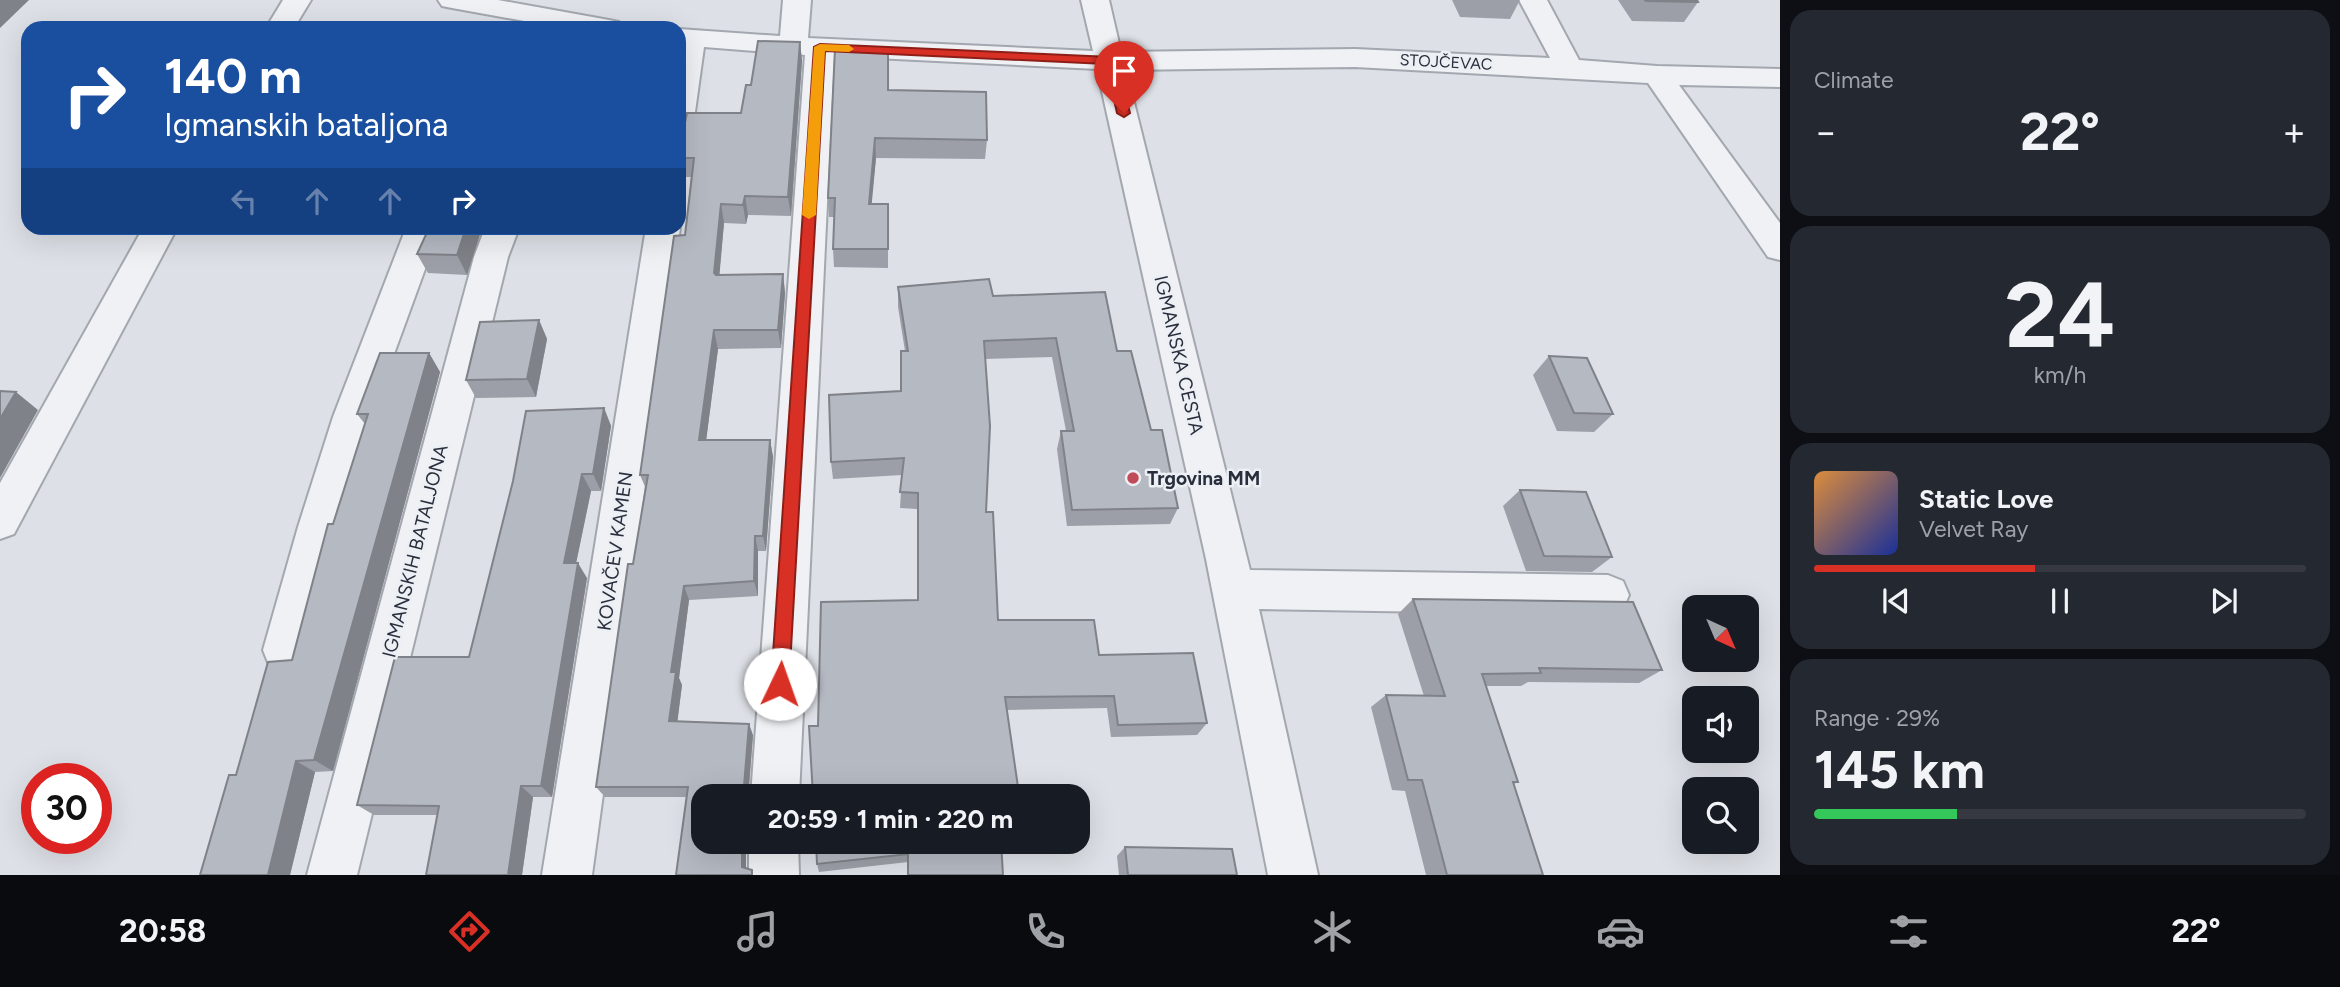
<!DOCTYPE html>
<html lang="en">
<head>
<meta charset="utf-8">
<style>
  body { margin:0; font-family:Figtree,sans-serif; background:#242831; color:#f1f3f6; height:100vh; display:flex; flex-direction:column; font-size:26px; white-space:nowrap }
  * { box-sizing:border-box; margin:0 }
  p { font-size:23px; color:#9ea1a6 }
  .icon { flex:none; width:38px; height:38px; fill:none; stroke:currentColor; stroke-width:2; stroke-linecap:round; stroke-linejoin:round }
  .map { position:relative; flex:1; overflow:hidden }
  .panel { display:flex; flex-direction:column; gap:10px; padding:10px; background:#0d0f14; width:560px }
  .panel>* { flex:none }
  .banner { position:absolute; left:21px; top:21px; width:665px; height:214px; border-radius:21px; box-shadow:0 7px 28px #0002; background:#1a4fa0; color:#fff; overflow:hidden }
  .needle { width:46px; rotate:136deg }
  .buttons { position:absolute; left:1682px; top:595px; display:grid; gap:14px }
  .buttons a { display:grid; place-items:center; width:77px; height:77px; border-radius:14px; background:#171b24; box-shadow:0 7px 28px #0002; font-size:35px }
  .speed { position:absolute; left:21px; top:763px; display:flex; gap:14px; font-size:35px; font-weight:700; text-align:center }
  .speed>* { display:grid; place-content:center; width:91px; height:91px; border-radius:50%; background:#171b24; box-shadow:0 7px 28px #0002; line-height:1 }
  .speed .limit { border:10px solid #d22; background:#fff; color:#111 }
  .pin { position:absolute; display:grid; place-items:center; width:60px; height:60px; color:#fff; margin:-72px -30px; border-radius:50% 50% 50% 0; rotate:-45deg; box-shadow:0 0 7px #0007 }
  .pin .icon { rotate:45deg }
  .me { position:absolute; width:77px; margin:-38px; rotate:3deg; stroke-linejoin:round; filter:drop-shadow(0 0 5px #0008) }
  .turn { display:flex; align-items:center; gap:24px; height:147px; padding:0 28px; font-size:32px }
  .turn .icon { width:91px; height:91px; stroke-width:2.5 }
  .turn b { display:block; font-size:49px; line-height:60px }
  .lanes { display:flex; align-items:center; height:66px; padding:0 28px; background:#0003; justify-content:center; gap:35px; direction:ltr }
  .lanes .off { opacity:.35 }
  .big { font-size:52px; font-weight:700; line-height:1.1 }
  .panel .card { flex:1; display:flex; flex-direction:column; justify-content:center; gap:10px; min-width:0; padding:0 24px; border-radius:21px; background:#242831 }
  .panel .dial { align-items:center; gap:0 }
  .dial b { font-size:91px; line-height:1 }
  .song { display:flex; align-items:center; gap:21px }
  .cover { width:84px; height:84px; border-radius:10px; background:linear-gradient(135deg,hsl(30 70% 55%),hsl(230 70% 35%)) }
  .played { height:7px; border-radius:4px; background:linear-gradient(90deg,#d93025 45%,#363941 45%) }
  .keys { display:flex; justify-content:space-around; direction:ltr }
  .heat { display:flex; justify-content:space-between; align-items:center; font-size:38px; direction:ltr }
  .charge { height:10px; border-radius:5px; background:linear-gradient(90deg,#34c759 29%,#363941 0) }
  .trip { position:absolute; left:691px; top:784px; width:399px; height:70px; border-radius:21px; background:#171b24; box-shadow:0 7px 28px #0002; font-weight:700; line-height:70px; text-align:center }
  .menu { display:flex; height:112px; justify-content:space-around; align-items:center; background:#090b0e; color:#9ea1a6 }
  .menu .icon { width:49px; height:49px }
  .menu .selected { color:#d93025 }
  .menu b { font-size:32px; color:#f1f3f6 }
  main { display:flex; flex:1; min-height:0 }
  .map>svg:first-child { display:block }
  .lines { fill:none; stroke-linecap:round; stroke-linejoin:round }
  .minor-casing { stroke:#a3a7af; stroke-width:4 }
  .minor { fill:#eff1f4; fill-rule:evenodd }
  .wall { fill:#9c9fa7 }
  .shaded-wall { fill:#7f8288 }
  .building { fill:#b5b9c2; stroke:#7f8288; stroke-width:2 }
  .route { fill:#d93025; stroke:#8d1f18; stroke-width:2 }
  .slow { fill:#f59e0b }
  .poi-dot { fill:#c14c59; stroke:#eceff4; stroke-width:2.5 }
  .labels { text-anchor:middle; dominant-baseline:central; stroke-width:5; stroke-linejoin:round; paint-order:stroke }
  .far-street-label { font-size:16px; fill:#282e3b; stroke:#eceff4 }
  .street-label { font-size:19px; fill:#282e3b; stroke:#eceff4 }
  .poi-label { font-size:19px; font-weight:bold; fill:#282e3b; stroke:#eceff4; text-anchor:start }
</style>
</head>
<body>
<main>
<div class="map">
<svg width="1780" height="875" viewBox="0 0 1780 875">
  <rect width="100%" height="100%" fill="#dde0e6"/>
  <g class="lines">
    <defs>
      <g id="minor">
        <path d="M283,0h28l-17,28h-28z"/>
        <path d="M438,0h60l111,20 10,2 4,6h-60l-111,-20 -10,-2z"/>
        <path d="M783,0h28l-3,38 285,13 -12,-51h28l12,52 234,-3 195,9 -31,-58h28l32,60 78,6 123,3v18l-101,-2 101,138v37l-12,-3 -120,-174 -293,-16 -229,3 124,500 358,5 15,6 6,14 -6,14 -15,6 -349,-6 59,266h-50l-62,-316 -109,-490 -263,-13 -35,740h-48l54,-741 -101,-8 -10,72 -4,7 -11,3v-100l101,7z"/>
        <path d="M143,228h34l-163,306 -14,5v-56z"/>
        <path d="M406,228h34l-69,189 -33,110 -31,123 -6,15 -16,6 -16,-6 -6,-15 35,-123 35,-110z"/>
        <path d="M485,228h34l-11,29 -151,618h-50l167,-618z"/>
        <path d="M646,228h34l-88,647h-50z"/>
        <path d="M749,842h49l1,33h-50z"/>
      </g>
    </defs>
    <use href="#minor" class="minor-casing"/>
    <use href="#minor" class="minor"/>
  </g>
  <g class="wall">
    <path d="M1452,0h68l-10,19 -50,-2z"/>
    <path d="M1618,0h79l1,2 -14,20 -52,-1z"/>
    <path d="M800,42l2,19 -11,155 -43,-1 -2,9 -22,-1 -5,52 64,-1 2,19 -4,55 -63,1 -12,91h64l3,17 -7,94h-8v45l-69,4 -10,78 3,7 -5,37 76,13 -4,54h11l3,7h-59v46h44l-72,33 11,-78h-82l-9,-10 50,-298 -6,-14 45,-240 6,-58h-9l-3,-14v-12l62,-38 10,-28z"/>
    <path d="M888,90l99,50 -2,19 -109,-1 -5,46h17v64l-54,-1 -1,-18 1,-32h-5l-1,-19z"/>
    <path d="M429,228h53l-15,47 -39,-2 -11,-19z"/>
    <path d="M898,287l95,9 124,55 34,79 27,78 -8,16 -103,2 -10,-77 4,-18h5l-14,-74 -67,2 1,153 12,108 101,35 108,68 -10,12 -86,2 -4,-29 -100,2 12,84 -1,2h-205l5,-70 99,-126v-91l-17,-1 2,-33 -69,4 -2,-17 70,-71 4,-40 -7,-44z"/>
    <path d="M539,320l8,19 -11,58 -60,1 -10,-18z"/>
    <path d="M429,353l11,19 -107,399 -18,1 -25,103h-90l36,-100 56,-115 73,-236 -8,-10z"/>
    <path d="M1549,356l64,58 -19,18 -37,-1 -24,-56z"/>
    <path d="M604,408l7,18 -10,65h-10l-15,72 11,15 -35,219h-19l-11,78h-96l12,-60h-64l-17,-10 112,-148z"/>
    <path d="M1520,490l92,67 -20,15 -66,-1 -23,-65z"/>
    <path d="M1413,599l249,71 -23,13 -111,-1 -7,4h-35l32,96 -4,2 29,91h-117l-21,-84 -13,-1 -21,-83 15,-12 38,1 -26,-82z"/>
    <path d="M1001,842l2,33h-95v-13l-89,10 -2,-8z"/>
    <path d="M1125,847l112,28h-118l-2,-19z"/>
  </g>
  <g class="shaded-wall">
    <path d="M0,0h29l-29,28z"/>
    <path d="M800,42l2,19 -11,155 -3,-19z"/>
    <path d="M875,138l1,20 -6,64 -1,-18z"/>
    <path d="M745,196l3,19 -2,9 -3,-19z"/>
    <path d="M721,204l3,19 -6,69 -4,-19z"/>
    <path d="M466,228h16l-15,47 -10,-20z"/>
    <path d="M783,274l2,19 -4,55 -3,-18z"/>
    <path d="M539,320l8,19 -11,58 -9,-18z"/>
    <path d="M714,330l4,19 -14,108 -5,-17z"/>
    <path d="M429,353l11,19 -107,399 -19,-11z"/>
    <path d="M16,392l22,18 -38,68v-59z"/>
    <path d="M604,408l7,18 -10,65 -8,-17z"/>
    <path d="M770,440l3,17 -7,94 -3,-15z"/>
    <path d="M582,474l9,17 -18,87 -9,-15z"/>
    <path d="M755,536l3,15v45l-4,-15z"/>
    <path d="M578,563l9,15 -35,219 -11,-11z"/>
    <path d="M684,586l5,14 -10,78 3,7 -6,48 -7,-12 2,-49z"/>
    <path d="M749,724l4,11 -5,61 -4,-10z"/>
    <path d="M296,761l19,11 -25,103h-22z"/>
    <path d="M521,786l12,11 -11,78h-14z"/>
    <path d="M742,842h4v33l-4,-8z"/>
  </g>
  <g class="building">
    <path d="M1645,0h52l1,2 -52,-1z"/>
    <path d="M758,41l42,1 -12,155 -43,-1 -2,9 -22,-1 -7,69 2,2 67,-1 -5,56h-64l-15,110h71l-7,96h-8l-1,45 -70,5 -13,86h5l-7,49 80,3 -5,62 3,3h13l-1,7h-55v46h38v25l10,3v5h-76l12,-88h-92l32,-223h5l15,-89h-8l34,-239 11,-1 9,-77h-15v-7l8,-38h54l5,-28h5z"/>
    <path d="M835,49h53v41l98,2 1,48 -112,-2 -6,66h19v45h-55l2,-51h-7z"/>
    <path d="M429,228h37l-9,27 -40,-1z"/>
    <path d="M989,279l4,17 112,-4 12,59h14l20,79h11l16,78 -106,2 -11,-79h13l-18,-93 -72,3 6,85 -4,86h7l5,108h96l5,35 94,-2 14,70 -89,2 -4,-29 -109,1 14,97 -20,2h-186l-4,-70h9l3,-124 97,-2v-107l-18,-1 4,-34 -73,4 -2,-67 72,-4v-40h7l-10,-64z"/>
    <path d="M539,320l-12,59 -61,1 14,-58z"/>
    <path d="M380,353h49l-115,407 -18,1 -28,114h-68l29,-100h7l32,-113 24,-2 36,-136h5l35,-110h-11z"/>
    <path d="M1549,356l38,2 26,56 -39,-1z"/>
    <path d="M0,391l16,1 -16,27z"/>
    <path d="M604,408l-11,66h-11l-18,89h14l-37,223h-20l-13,89h-82l13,-69 -82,-1 38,-148h74l44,-176 13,-70z"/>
    <path d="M1520,490l66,2 26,65 -68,-1z"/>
    <path d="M1413,599l220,3 29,68 -123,-2 2,5 -59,1 36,108h-5l30,93h-96l-25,-95h-14l-22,-85 59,1z"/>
    <path d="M816,842h185l2,33h-95v-21l-91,10z"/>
    <path d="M1125,847l107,2 5,26h-109z"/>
  </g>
  <path class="route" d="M820,44l291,13 6,4 13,52 -6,4 -7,-4 -11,-49 -281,-13 -36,633 -2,6 -7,3 -6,-3 -3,-6 43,-637z"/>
  <path class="slow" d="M820,44l29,1 5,4 -5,3 -24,-1 -9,164 -7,4 -7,-4 12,-168z"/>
  <circle class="poi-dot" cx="1133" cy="478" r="7"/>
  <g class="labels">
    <g class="far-street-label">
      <text transform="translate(1446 62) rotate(3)">STOJČEVAC</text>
    </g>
    <g class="street-label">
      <text transform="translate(1179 355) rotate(77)">IGMANSKA CESTA</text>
      <text transform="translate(415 551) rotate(-76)">IGMANSKIH BATALJONA</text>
      <text transform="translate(615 551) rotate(-82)">KOVAČEV KAMEN</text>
    </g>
    <g class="poi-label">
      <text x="1147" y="478">Trgovina MM</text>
    </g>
  </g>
</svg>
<div class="buttons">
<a><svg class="needle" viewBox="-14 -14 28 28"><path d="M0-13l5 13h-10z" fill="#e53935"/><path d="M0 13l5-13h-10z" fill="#9ea1a6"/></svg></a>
<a><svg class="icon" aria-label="sound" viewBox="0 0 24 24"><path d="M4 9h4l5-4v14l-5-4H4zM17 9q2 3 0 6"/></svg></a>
<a><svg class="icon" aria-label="search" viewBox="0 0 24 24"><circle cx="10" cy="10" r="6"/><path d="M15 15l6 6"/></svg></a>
</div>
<div class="speed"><div class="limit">30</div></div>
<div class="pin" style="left:1124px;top:113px;background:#d93025"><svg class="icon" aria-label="arrive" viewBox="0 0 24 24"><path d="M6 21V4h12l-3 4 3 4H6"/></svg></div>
<svg class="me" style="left:780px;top:684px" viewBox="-20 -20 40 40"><circle r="19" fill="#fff"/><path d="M0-13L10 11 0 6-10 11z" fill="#d93025"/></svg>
<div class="trip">20:59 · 1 min · 220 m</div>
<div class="banner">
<div class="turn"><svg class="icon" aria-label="right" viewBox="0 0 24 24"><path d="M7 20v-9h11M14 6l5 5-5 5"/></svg><div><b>140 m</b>Igmanskih bataljona</div></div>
<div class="lanes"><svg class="icon off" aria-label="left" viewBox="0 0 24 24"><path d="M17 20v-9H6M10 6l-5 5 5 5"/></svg><svg class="icon off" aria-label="ahead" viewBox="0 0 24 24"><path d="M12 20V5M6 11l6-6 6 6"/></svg><svg class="icon off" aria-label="ahead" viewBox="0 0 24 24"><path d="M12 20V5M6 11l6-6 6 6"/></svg><svg class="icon" aria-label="right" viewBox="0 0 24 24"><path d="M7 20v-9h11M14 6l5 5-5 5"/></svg></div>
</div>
</div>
<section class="panel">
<div class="card"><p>Climate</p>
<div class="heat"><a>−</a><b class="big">22°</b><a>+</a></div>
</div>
<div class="card dial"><b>24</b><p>km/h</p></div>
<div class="card">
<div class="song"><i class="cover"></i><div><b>Static Love</b><p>Velvet Ray</p></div></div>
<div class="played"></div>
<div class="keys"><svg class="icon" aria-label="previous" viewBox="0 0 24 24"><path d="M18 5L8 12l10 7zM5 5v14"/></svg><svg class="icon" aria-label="pause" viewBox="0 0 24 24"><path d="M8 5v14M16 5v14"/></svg><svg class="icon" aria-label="next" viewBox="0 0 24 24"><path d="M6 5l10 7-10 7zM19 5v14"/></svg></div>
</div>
<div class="card"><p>Range · 29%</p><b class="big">145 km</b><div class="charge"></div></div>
</section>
</main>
<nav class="menu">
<b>20:58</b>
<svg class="icon selected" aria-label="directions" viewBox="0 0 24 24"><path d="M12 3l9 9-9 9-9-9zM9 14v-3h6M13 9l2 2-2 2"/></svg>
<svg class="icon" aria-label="music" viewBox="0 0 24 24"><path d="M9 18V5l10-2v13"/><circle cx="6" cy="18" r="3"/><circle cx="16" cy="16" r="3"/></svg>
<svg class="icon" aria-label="phone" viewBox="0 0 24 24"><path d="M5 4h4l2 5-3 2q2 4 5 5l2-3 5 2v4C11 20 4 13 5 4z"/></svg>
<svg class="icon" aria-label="climate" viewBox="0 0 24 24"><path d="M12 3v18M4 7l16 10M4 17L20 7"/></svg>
<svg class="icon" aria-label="car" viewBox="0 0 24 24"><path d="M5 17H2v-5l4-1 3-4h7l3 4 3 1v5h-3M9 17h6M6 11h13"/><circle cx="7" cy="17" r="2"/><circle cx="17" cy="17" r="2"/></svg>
<svg class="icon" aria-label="filters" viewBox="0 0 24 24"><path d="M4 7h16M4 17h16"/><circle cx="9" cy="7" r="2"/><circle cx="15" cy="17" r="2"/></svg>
<b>22°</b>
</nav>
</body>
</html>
